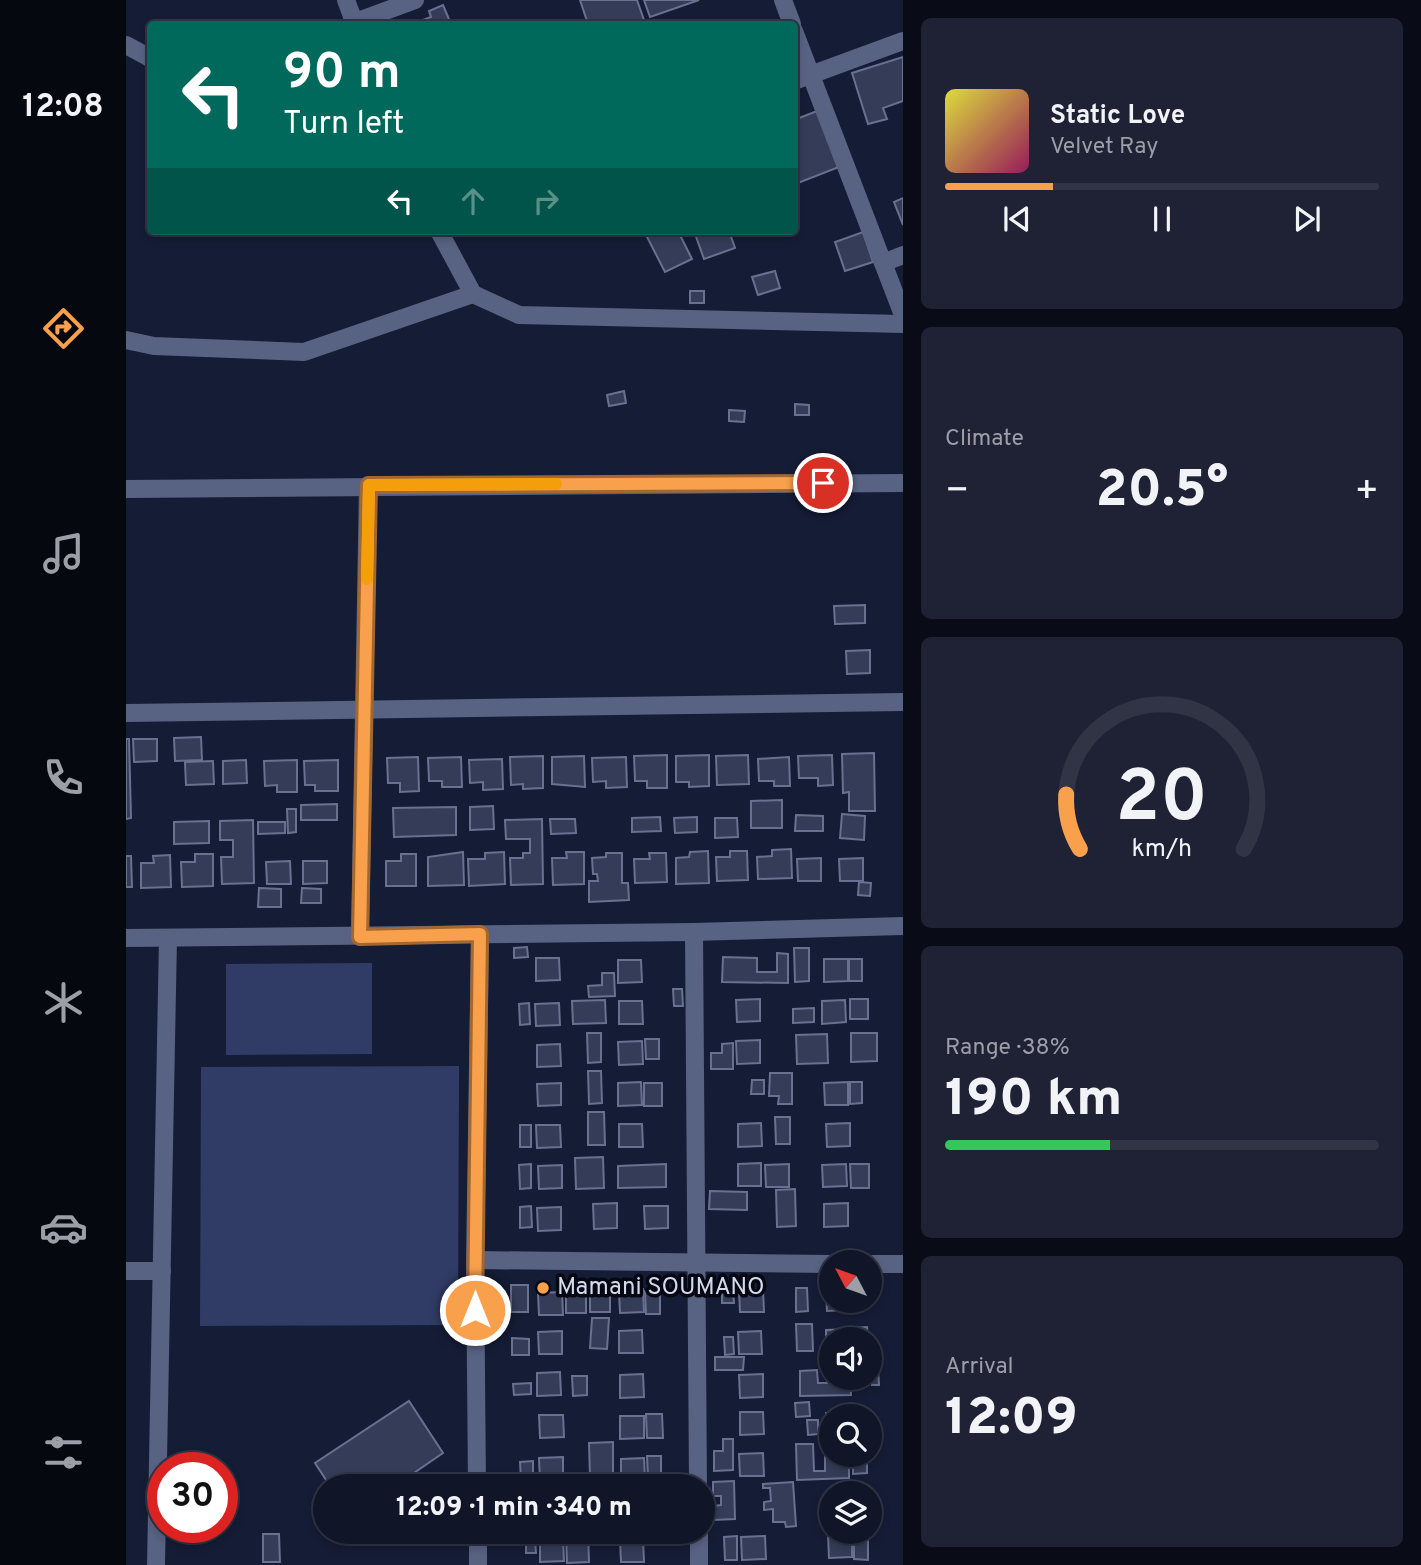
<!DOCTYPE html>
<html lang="en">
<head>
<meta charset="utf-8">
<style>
  body { margin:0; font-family:Overpass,sans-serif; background:#1e2234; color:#f1f3f6; height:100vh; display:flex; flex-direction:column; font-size:26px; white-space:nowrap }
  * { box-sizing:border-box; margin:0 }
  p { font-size:23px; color:#9c9fa8 }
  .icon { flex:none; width:38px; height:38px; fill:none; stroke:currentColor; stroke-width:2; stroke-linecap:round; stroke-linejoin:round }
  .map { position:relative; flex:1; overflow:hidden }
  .panel { display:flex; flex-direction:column; gap:18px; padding:18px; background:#090c16; width:518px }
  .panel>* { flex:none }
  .guide { position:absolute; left:21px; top:21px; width:651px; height:214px; border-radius:7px; box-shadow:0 4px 10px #0003,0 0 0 2px #303445; background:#00695c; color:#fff; overflow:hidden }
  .needle { width:46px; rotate:311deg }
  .fabs { position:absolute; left:693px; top:1250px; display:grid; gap:14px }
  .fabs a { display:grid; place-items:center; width:63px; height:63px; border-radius:50%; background:#101528; box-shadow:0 4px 10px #0003,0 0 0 2px #303445; font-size:35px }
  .speed { position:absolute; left:21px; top:1452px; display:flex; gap:14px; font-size:35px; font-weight:700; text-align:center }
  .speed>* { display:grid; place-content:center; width:91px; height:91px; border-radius:50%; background:#101528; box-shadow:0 4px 10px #0003,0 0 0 2px #303445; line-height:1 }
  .speed .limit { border:10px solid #d22; background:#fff; color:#111 }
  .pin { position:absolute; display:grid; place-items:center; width:60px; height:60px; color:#fff; margin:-30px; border:4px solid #fff; border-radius:50%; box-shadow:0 2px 7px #0007 }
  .me { position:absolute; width:77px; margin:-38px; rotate:0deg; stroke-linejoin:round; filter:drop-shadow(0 0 5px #0008) }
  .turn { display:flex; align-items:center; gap:24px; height:147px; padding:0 21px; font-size:32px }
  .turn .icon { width:91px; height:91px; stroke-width:2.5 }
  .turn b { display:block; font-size:49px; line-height:60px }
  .lanes { display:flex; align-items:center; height:66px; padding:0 21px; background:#0003; justify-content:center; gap:35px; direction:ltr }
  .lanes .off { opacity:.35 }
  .big { font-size:52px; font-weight:800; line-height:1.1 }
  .panel .tile { flex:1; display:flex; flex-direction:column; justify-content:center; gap:10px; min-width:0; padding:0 24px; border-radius:10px; background:#1e2234 }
  .panel .dial { align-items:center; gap:0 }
  .dial svg { height:182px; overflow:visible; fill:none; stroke:#303445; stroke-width:7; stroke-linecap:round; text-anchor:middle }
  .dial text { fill:#f1f3f6; stroke:none }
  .song { display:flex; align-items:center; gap:21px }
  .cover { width:84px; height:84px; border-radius:10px; background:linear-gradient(135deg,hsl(60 70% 55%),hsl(330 70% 35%)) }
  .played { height:7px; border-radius:4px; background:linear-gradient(90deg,#f9a04c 25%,#303445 25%) }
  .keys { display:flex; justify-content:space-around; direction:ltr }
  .heat { display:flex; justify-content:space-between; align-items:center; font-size:38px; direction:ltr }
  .charge { height:10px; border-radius:5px; background:linear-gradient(90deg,#34c759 38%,#303445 0) }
  .trip { position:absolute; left:187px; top:1474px; width:402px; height:70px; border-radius:35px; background:#101528; box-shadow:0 4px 10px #0003,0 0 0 2px #303445; font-weight:800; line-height:70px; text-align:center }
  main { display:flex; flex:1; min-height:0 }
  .tabs { display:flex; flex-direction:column; width:126px; justify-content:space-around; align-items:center; background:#060810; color:#9c9fa8 }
  .tabs .icon { width:49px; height:49px }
  .tabs .active { color:#f9a04c }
  .tabs b { font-size:32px; color:#f1f3f6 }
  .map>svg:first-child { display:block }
  .green { fill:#313c66 }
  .building { fill:#343c58; stroke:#687190; stroke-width:2 }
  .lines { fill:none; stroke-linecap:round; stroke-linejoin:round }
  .minor { stroke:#586282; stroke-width:18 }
  .route-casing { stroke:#a26831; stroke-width:18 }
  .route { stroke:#f9a04c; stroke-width:12 }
  .slow { stroke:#f59e0b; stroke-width:12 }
  .poi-dot { fill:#f9a04c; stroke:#050712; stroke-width:2.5 }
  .labels { text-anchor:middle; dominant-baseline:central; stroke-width:7; stroke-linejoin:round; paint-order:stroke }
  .poi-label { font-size:24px; fill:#d4daeb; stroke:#050712; text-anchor:start }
</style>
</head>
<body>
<main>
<nav class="tabs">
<b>12:08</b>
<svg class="icon active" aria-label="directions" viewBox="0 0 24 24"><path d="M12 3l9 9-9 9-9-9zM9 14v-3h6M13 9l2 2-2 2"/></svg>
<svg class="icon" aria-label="music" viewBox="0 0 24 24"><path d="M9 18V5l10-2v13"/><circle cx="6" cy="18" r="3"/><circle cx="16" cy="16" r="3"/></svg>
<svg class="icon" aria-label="phone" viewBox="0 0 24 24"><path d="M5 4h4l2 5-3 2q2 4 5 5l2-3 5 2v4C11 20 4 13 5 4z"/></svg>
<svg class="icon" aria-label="climate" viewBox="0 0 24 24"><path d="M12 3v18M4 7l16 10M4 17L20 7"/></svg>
<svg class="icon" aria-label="car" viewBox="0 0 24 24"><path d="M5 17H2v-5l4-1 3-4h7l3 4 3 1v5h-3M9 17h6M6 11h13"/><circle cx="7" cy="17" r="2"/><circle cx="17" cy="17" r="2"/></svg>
<svg class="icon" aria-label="filters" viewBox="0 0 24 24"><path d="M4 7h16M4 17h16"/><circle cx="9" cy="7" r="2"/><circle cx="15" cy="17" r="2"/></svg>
</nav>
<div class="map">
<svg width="777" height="1565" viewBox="0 0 777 1565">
  <rect width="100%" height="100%" fill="#151c35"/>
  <g class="green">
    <path d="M246,963v91l-146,1v-91z"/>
    <path d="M333,1066l-1,259 -258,1 1,-259z"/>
  </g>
  <g class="building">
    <path d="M454,0h57l8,23 -57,1z"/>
    <path d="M518,0h55l-49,17z"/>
    <path d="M317,5l8,19h-39l19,-7 -2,-6z"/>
    <path d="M777,57v44l-20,7 4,11 -19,5 -16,-51z"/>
    <path d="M691,111l22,56 -41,16 -4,-9v-54z"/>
    <path d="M777,198v27l-9,-23z"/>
    <path d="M518,231h34l14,28 -27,13z"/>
    <path d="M568,231h35l6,17 -31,11z"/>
    <path d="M737,232l10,30 -28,9 -10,-29z"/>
    <path d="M649,271l5,17 -22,7 -6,-18z"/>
    <rect x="564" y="291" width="14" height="12"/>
    <path d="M498,391l2,12 -17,3 -2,-11z"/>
    <path d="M669,404l14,1v10h-14z"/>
    <path d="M603,410l16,1 -1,11 -15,-1z"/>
    <path d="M739,605v18l-30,1 -1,-18z"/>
    <path d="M744,650v23l-23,1 -1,-23z"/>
    <path d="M75,737l1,23 -27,1 -1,-23z"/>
    <path d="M0,739h3l2,79 -5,1z"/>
    <path d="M7,739h24v22l-23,1z"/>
    <path d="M748,753l1,58h-26v-19l-6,1 -1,-39z"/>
    <path d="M541,755v33h-20v-7h-12l-1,-25z"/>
    <path d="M583,755v31l-20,1v-5h-13v-26z"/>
    <path d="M622,755l1,29 -32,1 -1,-29z"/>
    <path d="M706,755l1,30 -15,1v-8h-19l-1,-22z"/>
    <path d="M417,756v32l-20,1v-5l-12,1 -1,-28z"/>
    <path d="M458,756l1,31 -33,-3v-27z"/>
    <path d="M292,757l1,34 -19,1v-9h-12l-1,-25z"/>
    <path d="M335,757l1,30h-20v-6h-13l-1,-23z"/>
    <path d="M500,757l1,30 -21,1v-7l-13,1 -1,-24z"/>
    <path d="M663,757l1,29h-16v-5h-15l-1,-22z"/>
    <path d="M376,759l1,30 -20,1v-8l-13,1 -1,-23z"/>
    <path d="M120,760l1,23 -24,1v-23z"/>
    <path d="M171,760v32h-20v-7l-12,1 -1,-25z"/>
    <path d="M212,760v31h-23v-6h-10l-1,-24z"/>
    <path d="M87,761l1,23 -28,1 -1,-23z"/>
    <path d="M656,800v28h-31v-27z"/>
    <path d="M211,804v16h-36v-15z"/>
    <path d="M367,806l1,23 -24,1v-23z"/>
    <path d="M330,807v28l-62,2 -1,-29z"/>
    <path d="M161,809h9v23l-8,1z"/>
    <path d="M716,814l23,2 -1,24 -24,-2z"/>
    <path d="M670,815l27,1v15h-28z"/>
    <path d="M534,817l1,14 -29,1v-14z"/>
    <path d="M571,817v15l-22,1 -1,-15z"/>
    <path d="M589,818h22l1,19 -23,1z"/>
    <path d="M416,819l1,65 -32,1 -1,-27h13v-5h7v-14h-24l-1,-19z"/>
    <path d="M424,819h25l1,14 -25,1z"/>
    <path d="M127,820l1,63 -32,1 -1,-27h12v-17h-13v-19z"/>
    <path d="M83,821v22l-35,1v-22z"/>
    <path d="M132,822h27v11l-27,1z"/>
    <path d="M665,849l1,29 -34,1 -1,-22 15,-1v-6z"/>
    <path d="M582,851l1,32 -33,1v-26l13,-1 1,-5z"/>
    <path d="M604,851h17l1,29 -31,1 -1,-24h14z"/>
    <path d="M337,852l1,33 -36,1v-29z"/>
    <path d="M378,852l1,32 -36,2 -1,-27h17v-6z"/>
    <path d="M440,852h18v32l-31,1 -1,-27h15z"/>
    <path d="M480,853h16v30h6l1,17 -40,2v-21h9l-1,-7h-4l-1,-16 14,-1z"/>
    <path d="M523,853h17l1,29 -32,1 -1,-24h16z"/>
    <path d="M69,854h18v32l-31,1 -1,-25h14z"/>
    <path d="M275,854h15v32h-30v-25h15z"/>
    <path d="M44,855l1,32 -30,1v-25h13l-1,-7z"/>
    <path d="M0,856h5l1,31h-6z"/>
    <path d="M695,858v23h-23l-1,-22z"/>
    <path d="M737,858v23h-23l-1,-22z"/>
    <path d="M164,861l1,23h-24l-1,-22z"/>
    <path d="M177,861h24v22l-24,1z"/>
    <path d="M733,882l12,1 -1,13 -12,-1z"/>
    <path d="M133,888l22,1v18h-23z"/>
    <path d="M176,888l19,1v14h-20z"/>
    <path d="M401,947l1,10 -14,1v-10z"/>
    <path d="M668,948h15v33l-14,1z"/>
    <path d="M651,953l11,1v29l-66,-1 1,-25 34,1v14h20z"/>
    <path d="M410,958h23l1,22 -24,1z"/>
    <path d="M698,959h24v22l-24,1z"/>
    <rect x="723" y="959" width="13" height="22"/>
    <path d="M492,960h23l1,22 -24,1z"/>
    <path d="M476,973h12l1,23 -26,1 -1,-11 14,-1z"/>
    <path d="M547,989h9l1,17h-9z"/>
    <path d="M634,999v22l-23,1 -1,-22z"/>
    <rect x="724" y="999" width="18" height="20"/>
    <path d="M479,1000l1,23 -33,1 -1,-23z"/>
    <path d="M719,1000l1,22 -24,2v-23z"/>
    <path d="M493,1001h23l1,23h-24z"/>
    <path d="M403,1003l1,21 -10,1 -1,-21z"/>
    <path d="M433,1003l1,22 -24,1 -1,-22z"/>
    <path d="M688,1008v14l-21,1v-14z"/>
    <path d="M461,1033h14v29l-13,1z"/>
    <path d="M725,1033h26v28l-26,1z"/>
    <path d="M701,1034l1,29 -31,1 -1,-29z"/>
    <path d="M519,1039h14v20h-13z"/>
    <path d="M634,1040v23l-23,1 -1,-23z"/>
    <path d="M516,1041l1,23 -24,1 -1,-23z"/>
    <path d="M607,1043v26h-22v-16h11v-9z"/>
    <path d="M434,1044l1,22 -24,1v-22z"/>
    <path d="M462,1071h13l1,32 -13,1z"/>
    <path d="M644,1073h22v31h-14l1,-8h-10z"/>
    <path d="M626,1080h12v14h-13z"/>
    <path d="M515,1082l1,23 -24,1v-23z"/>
    <path d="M722,1082v23h-23l-1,-22z"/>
    <path d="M724,1082h12v21l-12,1z"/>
    <path d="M435,1083v22l-23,1 -1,-22z"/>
    <rect x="518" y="1083" width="18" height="23"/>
    <path d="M462,1112h16l1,33h-17z"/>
    <path d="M649,1117h15v27h-14z"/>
    <path d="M635,1123l1,23 -24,1v-23z"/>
    <path d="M724,1123v23l-23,1 -1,-23z"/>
    <path d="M493,1124h23l1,23h-24z"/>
    <rect x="394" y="1125" width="11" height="22"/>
    <path d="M410,1125h24l1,22 -24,1z"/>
    <path d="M477,1157l1,31 -28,1 -1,-31z"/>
    <path d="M635,1163v23h-23v-22z"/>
    <path d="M405,1164v24l-11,1 -1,-24z"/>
    <path d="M540,1164v23l-48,1v-22z"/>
    <path d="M663,1164v23h-23l-1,-22z"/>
    <path d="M720,1164l1,22 -24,1 -1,-22z"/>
    <path d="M724,1164h19v24h-18z"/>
    <path d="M436,1165v23l-23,1 -1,-23z"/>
    <path d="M669,1189l1,37 -19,1 -1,-37z"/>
    <path d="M584,1191l37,1v18l-38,-1z"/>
    <path d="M491,1203v25l-23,1 -1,-25z"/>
    <path d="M722,1203v23l-24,1v-23z"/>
    <path d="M405,1206l1,21 -12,1v-21z"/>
    <path d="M518,1206h24v22l-23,1z"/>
    <path d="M435,1207v23l-23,1 -1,-23z"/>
    <rect x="385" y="1285" width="17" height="27"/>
    <path d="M596,1288h11l1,15h-12z"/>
    <path d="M670,1288h11l1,23 -12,1z"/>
    <path d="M700,1288h5v12h19v10l-23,1z"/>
    <rect x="464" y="1289" width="20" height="23"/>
    <path d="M517,1289l1,23 -24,1 -1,-23z"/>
    <path d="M637,1289l1,23h-24l-1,-22z"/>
    <rect x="440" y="1290" width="20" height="23"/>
    <path d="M534,1290v24h-14l-1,-23z"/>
    <path d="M436,1292l1,23h-24l-1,-22z"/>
    <path d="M466,1318h17l-2,31 -17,-1z"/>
    <path d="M670,1324h16l1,27h-16z"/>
    <path d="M741,1327l1,12h-14v-11z"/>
    <path d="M723,1329v10h-18v13l-5,1v-23z"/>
    <path d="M516,1330l1,23h-24v-22z"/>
    <path d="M436,1331v23h-23l-1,-22z"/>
    <path d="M635,1331l1,23h-23l-1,-22z"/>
    <path d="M598,1337h9l1,17 -9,1z"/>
    <path d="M386,1338l17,1v16h-17z"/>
    <path d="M589,1357h29l-1,13h-28z"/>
    <path d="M752,1367l1,18h-7l-1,-17z"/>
    <path d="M691,1370l1,13h9v-10h4v4h19l1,18 -51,1v-25z"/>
    <path d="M434,1372l1,23 -24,1v-23z"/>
    <path d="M517,1374l1,23 -24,1v-23z"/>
    <path d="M637,1374v23l-23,1 -1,-23z"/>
    <path d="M446,1376h15v19l-14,1z"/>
    <path d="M405,1383v11l-17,1 -1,-11z"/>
    <path d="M283,1401l34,52 -48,33h-65l-15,-23z"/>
    <path d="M683,1402l1,14 -14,1 -1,-14z"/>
    <path d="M614,1412h23l1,22 -24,1z"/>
    <path d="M723,1412v4h-18v19l-5,1v-23z"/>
    <path d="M520,1414h16l1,24h-16z"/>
    <path d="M413,1415h24l1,22 -24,1z"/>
    <path d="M494,1416h24v22l-24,1z"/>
    <path d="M681,1420h11v14l-10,1z"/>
    <path d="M597,1439h10v31l-19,1v-20h9z"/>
    <path d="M487,1442v35h-23l-1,-34z"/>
    <path d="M670,1444h17l1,27h11v-17h24v24l-52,2z"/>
    <path d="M637,1453l1,23h-24l-1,-22z"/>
    <path d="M727,1454h14v19l-14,1z"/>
    <path d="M521,1456h14v22h-13z"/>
    <path d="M437,1457v23l-23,1 -1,-23z"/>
    <path d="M518,1458l1,22 -24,1v-22z"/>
    <path d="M407,1461v19h-12l-1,-18z"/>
    <path d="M608,1481l1,38 -22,1v-14l8,-1v-9h-8v-14z"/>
    <path d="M667,1482l3,44 -10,1 -1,-5h-12v-13l-9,1v-8l7,-1 -1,-13h-7v-4z"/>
    <path d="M440,1531h22l1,31 -22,1z"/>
    <path d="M137,1534h16l1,28h-17z"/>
    <path d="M702,1535h24v22l-23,1z"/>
    <path d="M611,1536v24h-12l-1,-23z"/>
    <path d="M639,1536l1,23 -24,1 -1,-23z"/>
    <path d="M728,1536h14v24l-14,-1z"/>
    <path d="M437,1538l1,23 -24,1v-23z"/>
    <path d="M400,1539h9l1,14h-10z"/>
    <path d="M517,1539l1,23h-23l-1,-22z"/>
  </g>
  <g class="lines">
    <g class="minor">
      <path d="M220,0l9,24"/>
      <path d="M657,0l9,24"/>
      <path d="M224,24l65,-24"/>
      <path d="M668,31l109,284"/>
      <path d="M0,45l24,13"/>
      <path d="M668,81l109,-40"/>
      <path d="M313,231l34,63 46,21 384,9"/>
      <path d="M757,263l20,-8"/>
      <path d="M0,340l28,6 150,6 169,-58"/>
      <path d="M0,489l777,-6"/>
      <path d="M0,713l777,-11"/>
      <path d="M568,932l4,554"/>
      <path d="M234,937l8,-452"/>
      <path d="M0,938l568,-6 209,-6"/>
      <path d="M349,1260l356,4"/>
      <path d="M744,1264h33"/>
      <path d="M0,1271h36"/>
      <path d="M351,1486l-2,-226 5,-326"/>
      <path d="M352,1531v34"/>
      <path d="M573,1531v34"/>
      <path d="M30,1565l12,-627"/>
    </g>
  </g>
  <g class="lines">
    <defs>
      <path id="route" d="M349,1310l5,-376 -120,3 9,-452 454,-2"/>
    </defs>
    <use href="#route" class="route-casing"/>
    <use href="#route" class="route"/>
    <path class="slow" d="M241,579l2,-94 187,-1"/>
  </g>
  <circle class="poi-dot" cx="417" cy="1288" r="7"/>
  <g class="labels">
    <g class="poi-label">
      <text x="431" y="1288">Mamani SOUMANO</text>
    </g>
  </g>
</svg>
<div class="fabs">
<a><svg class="needle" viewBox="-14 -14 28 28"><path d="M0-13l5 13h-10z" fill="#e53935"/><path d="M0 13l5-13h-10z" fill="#9c9fa8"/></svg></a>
<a><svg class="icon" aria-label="sound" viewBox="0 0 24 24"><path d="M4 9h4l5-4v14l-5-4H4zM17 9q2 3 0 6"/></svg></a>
<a><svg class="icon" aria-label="search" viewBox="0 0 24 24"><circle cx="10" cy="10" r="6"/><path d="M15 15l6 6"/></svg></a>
<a><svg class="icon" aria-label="layers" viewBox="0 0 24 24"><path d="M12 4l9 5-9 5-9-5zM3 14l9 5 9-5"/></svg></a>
</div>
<div class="speed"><div class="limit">30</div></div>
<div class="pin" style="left:697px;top:483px;background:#d93025"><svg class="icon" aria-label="arrive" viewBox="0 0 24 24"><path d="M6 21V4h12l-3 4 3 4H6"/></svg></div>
<svg class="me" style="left:349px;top:1310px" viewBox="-20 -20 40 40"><circle r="17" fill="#f9a04c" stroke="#fff" stroke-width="3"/><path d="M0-11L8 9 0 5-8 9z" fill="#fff"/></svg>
<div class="trip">12:09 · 1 min · 340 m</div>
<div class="guide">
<div class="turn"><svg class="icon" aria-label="left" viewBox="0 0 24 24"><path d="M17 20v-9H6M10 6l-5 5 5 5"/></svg><div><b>90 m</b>Turn left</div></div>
<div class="lanes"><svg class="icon" aria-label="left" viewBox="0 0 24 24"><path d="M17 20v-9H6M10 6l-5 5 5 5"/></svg><svg class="icon off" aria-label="ahead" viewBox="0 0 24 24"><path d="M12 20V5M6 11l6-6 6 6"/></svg><svg class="icon off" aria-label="right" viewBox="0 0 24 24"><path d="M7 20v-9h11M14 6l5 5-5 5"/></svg></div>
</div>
</div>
<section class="panel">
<div class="tile">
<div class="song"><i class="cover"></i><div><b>Static Love</b><p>Velvet Ray</p></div></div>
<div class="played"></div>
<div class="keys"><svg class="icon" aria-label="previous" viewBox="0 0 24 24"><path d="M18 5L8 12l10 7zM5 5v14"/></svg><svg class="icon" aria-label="pause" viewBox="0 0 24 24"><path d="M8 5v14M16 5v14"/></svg><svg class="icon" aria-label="next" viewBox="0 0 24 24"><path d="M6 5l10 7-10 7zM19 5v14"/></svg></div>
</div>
<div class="tile"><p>Climate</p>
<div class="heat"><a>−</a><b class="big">20.5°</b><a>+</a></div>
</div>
<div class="tile dial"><svg viewBox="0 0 100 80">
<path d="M14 69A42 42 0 1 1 86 69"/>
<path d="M14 69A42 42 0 0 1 8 45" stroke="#f9a04c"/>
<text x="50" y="56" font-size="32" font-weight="700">20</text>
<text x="50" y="72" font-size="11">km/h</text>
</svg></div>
<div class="tile"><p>Range · 38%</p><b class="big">190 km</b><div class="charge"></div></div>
<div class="tile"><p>Arrival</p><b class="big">12:09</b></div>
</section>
</main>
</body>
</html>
